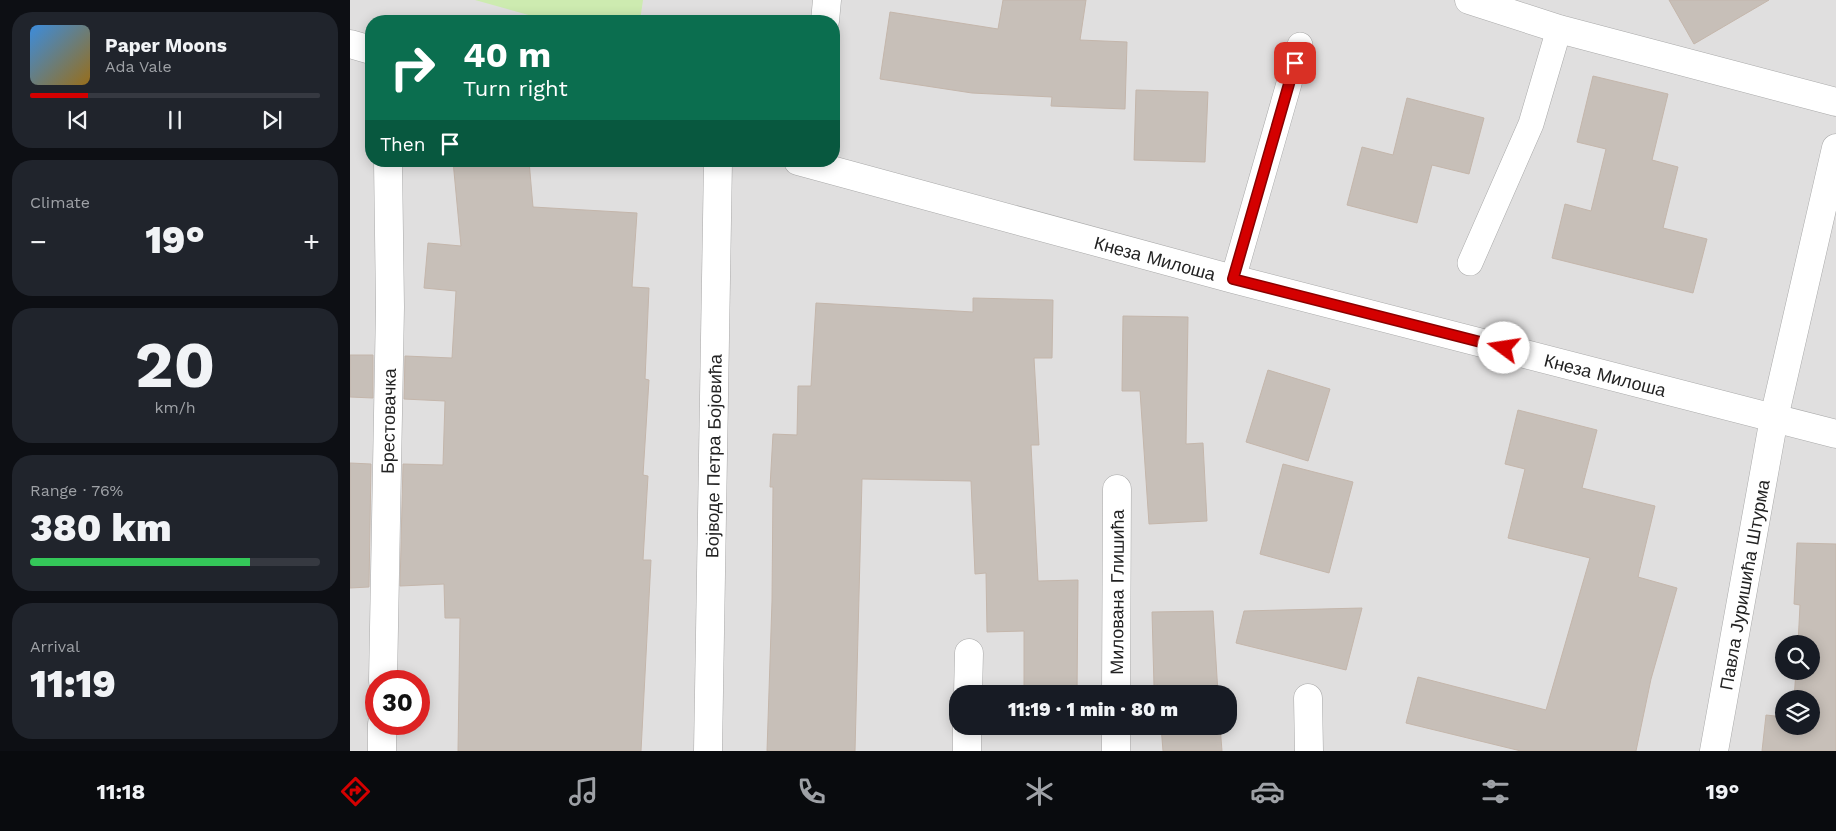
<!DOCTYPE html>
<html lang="en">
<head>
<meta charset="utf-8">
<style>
  body { margin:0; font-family:"Work Sans",sans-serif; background:#20242c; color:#f1f3f6; height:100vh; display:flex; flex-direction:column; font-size:19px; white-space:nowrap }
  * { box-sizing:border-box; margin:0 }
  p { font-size:16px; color:#9ea1a6 }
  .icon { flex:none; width:28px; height:28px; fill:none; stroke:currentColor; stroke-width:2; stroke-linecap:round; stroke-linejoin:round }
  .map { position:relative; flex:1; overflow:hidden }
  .sheet { display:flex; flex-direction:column; gap:12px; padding:12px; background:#0d0f14; width:350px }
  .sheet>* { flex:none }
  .top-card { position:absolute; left:15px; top:15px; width:475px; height:152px; border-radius:20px; box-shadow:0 2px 12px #0003; background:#0b6e4f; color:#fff; overflow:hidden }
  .fabs { position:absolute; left:1425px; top:635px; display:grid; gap:10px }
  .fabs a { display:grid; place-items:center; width:45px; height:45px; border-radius:50%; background:#171b24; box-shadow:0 2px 12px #0003; font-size:25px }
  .speed { position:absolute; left:15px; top:670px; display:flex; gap:10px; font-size:25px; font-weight:700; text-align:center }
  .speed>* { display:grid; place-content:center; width:65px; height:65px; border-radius:50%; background:#171b24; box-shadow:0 2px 12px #0003; line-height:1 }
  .speed .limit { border:8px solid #d22; background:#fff; color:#111 }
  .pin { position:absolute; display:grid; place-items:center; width:42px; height:42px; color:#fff; margin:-21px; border-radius:10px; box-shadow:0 2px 8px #0006 }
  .me { position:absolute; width:55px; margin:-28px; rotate:284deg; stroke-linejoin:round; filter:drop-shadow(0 0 4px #0008) }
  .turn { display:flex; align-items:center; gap:18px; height:105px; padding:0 15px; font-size:22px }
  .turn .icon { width:65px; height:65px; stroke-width:2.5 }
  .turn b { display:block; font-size:35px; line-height:42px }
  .then { display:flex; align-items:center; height:48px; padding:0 15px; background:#0003; gap:10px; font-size:19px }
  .big { font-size:38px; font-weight:800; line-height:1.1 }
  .sheet .card { flex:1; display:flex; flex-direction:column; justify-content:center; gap:8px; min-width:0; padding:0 18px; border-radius:20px; background:#20242c }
  .sheet .dial { align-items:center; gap:0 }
  .dial b { font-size:65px; line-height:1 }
  .song { display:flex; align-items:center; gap:15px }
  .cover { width:60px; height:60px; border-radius:8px; background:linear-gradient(135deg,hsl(210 70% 55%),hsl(40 70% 35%)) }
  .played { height:5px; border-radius:2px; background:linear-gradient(90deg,#d40000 20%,#363941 20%) }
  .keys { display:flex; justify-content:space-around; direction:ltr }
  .heat { display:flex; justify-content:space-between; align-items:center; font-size:28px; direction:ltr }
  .charge { height:8px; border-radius:4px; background:linear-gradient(90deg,#34c759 76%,#363941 0) }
  .trip { position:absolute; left:599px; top:685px; width:288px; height:50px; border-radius:20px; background:#171b24; box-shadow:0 2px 12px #0003; font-weight:800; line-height:50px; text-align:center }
  .menu { display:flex; height:80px; justify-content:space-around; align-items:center; background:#090b0e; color:#9ea1a6 }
  .menu .icon { width:35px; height:35px }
  .menu .selected { color:#d40000 }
  .menu b { font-size:22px; color:#f1f3f6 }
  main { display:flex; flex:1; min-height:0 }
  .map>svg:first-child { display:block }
  .residential { fill:#e0dfdf; fill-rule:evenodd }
  .grass { fill:#cdebb0 }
  .building { fill:#c7bfb8; stroke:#c4b6ab }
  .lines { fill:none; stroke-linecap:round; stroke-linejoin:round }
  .service-casing { stroke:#a9a9a9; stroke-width:26 }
  .minor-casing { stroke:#a9a9a9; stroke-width:29 }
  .service { stroke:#fff; stroke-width:25 }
  .minor { stroke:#fff; stroke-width:28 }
  .route-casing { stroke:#8a0000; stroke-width:12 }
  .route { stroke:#d40000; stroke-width:9 }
  .labels { text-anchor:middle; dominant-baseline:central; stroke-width:5; stroke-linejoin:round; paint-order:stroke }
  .street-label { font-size:18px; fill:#222; stroke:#fff }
</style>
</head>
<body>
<main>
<section class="sheet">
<div class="card">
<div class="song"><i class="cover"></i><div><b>Paper Moons</b><p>Ada Vale</p></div></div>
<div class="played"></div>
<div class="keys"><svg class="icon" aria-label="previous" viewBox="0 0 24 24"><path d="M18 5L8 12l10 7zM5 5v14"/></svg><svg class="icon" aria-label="pause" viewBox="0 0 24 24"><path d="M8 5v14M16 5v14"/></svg><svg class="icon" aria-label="next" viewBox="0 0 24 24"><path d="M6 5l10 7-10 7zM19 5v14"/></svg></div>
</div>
<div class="card"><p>Climate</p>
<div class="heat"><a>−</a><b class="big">19°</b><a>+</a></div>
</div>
<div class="card dial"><b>20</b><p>km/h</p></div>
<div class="card"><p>Range · 76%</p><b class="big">380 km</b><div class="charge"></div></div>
<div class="card"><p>Arrival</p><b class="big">11:19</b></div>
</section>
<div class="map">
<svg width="1486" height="751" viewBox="0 0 1486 751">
  <rect width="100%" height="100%" fill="#f2efe9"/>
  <path class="residential" d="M0,0h1486v751h-1486zM21,21h463v140h-463zM1434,644h27v27h-27zM26,681h43v43h-43zM608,694h270v32h-270zM1434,699h27v27h-27z"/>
  <path class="grass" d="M125,0h168l-3,21h-90z"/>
  <g class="building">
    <path d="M653,0h83l-6,40 47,2 -2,67 -74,-3 1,-9 -80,-4 -92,-14 10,-67 108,17z"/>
    <path d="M1319,0h100l-75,44z"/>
    <path d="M1243,76l75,18 -16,66 26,7 -15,61 44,11 -14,54 -141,-35 13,-54 26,7 15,-62 -29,-7z"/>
    <path d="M786,90l72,2 -3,70 -71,-2z"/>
    <path d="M1057,98l77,20 -15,56 -37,-9 -15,58 -70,-18 15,-58 31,8z"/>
    <path d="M103,161h76l4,46 104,6 -5,74 17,1 -4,91 4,1 -6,95 5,1 -5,84h8l-10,191h-183l2,-133h-15l-1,-34 -44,2 3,-122 40,1 2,-64 -41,-2 1,-43 47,2 4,-67 -32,-3 4,-45 33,3z"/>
    <path d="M623,298l80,2 -1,58h-18l5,87h-8l7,136 40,-1 -1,114h-53v-63l-37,1 -1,-59 -11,1 -4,-93 -109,-2 -7,272h-88l5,-150 1,-114h-3l3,-53 24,1 1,-49h13l5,-83 157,9z"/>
    <path d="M773,316l65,1 -2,127 17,-1 4,78 -58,3 -9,-133h-18z"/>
    <path d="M0,355h23v43l-23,-1z"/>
    <path d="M918,370l62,19 -22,72 -62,-19z"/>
    <path d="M1168,410l79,20 -15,58 73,18 -17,71 39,11 -26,91 -15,72h-115l-115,-28 12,-46 128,33 44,-152 -82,-20 17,-69 -20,-5z"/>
    <path d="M0,463l21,1 -2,123 -19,1z"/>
    <path d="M933,464l70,18 -24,91 -69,-19z"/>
    <path d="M1447,543l39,1v207h-74l4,-36 18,2v9h27v-27h-17l2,-28h15v-27h-13l2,-39 -6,-1z"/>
    <path d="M1012,608l-16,62 -110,-27 8,-32z"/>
    <path d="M863,611l5,83h-59l-1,-9 -4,1 -2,-74z"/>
    <path d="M811,726h59l2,25h-59z"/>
  </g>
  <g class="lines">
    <defs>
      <g id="service">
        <path d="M1120,263l61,-139 28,-95"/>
        <path d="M883,279l67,-234"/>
      </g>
      <g id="minor">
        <path d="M1119,0l90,29 277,73"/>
        <path d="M475,21l2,-21"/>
        <path d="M0,44l21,6"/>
        <path id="s1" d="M448,161l435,118 603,155"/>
        <path id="s2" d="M33,681l7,-374 -2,-146"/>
        <path d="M618,694l1,-41"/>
        <path id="s3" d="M766,694l1,-205"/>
        <path d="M958,698l1,53"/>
        <path d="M32,751v-27"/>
        <path id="s4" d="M358,751l10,-590"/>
        <path d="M617,751v-25"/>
        <path d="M766,751v-25"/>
        <path id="s5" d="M1364,751l60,-333 62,-270"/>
      </g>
    </defs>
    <use href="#service" class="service-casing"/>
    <use href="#minor" class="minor-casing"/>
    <use href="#service" class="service"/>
    <use href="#minor" class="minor"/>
  </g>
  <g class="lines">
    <defs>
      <path id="route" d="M945,63l-62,216 271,69"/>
    </defs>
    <use href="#route" class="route-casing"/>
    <use href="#route" class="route"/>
  </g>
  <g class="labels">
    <g class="street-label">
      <text stroke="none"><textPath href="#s1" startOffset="370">Кнеза Милоша</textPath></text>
      <text stroke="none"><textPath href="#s1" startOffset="835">Кнеза Милоша</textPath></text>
      <text stroke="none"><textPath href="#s2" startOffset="260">Брестовачка</textPath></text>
      <text stroke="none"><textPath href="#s4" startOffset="295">Војводе Петра Бојовића</textPath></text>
      <text stroke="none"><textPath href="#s5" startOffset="169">Павла Јуришића Штурма</textPath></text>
      <text stroke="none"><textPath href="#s3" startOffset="102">Милована Глишића</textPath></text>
    </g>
  </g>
</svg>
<div class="fabs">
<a><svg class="icon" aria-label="search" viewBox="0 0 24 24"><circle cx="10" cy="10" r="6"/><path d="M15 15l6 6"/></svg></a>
<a><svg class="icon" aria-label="layers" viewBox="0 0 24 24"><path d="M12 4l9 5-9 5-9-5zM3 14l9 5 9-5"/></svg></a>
</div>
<div class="speed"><div class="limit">30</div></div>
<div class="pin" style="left:945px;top:63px;background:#d93025"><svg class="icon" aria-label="arrive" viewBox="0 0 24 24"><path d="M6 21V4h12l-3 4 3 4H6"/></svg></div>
<svg class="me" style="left:1154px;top:348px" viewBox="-20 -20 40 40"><circle r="19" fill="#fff"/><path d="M0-13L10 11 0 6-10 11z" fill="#d40000"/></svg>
<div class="trip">11:19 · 1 min · 80 m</div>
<div class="top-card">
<div class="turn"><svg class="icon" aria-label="right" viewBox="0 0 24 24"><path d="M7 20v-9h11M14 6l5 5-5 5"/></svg><div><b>40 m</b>Turn right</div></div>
<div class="then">Then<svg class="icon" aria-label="arrive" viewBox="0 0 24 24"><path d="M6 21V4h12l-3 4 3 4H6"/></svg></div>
</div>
</div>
</main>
<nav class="menu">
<b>11:18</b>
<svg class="icon selected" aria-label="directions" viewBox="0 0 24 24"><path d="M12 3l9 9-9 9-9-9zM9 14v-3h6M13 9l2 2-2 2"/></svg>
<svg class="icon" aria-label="music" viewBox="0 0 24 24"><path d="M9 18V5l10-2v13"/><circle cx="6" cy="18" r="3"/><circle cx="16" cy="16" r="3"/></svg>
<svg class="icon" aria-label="phone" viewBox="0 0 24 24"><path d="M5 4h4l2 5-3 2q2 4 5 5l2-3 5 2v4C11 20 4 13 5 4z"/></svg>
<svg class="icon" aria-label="climate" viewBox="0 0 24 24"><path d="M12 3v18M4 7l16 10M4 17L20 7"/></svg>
<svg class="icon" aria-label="car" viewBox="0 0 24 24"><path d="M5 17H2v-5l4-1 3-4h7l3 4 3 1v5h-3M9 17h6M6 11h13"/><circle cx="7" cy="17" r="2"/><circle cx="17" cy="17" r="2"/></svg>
<svg class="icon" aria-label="filters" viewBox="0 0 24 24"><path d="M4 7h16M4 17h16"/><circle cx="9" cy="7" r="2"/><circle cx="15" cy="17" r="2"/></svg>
<b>19°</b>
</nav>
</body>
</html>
